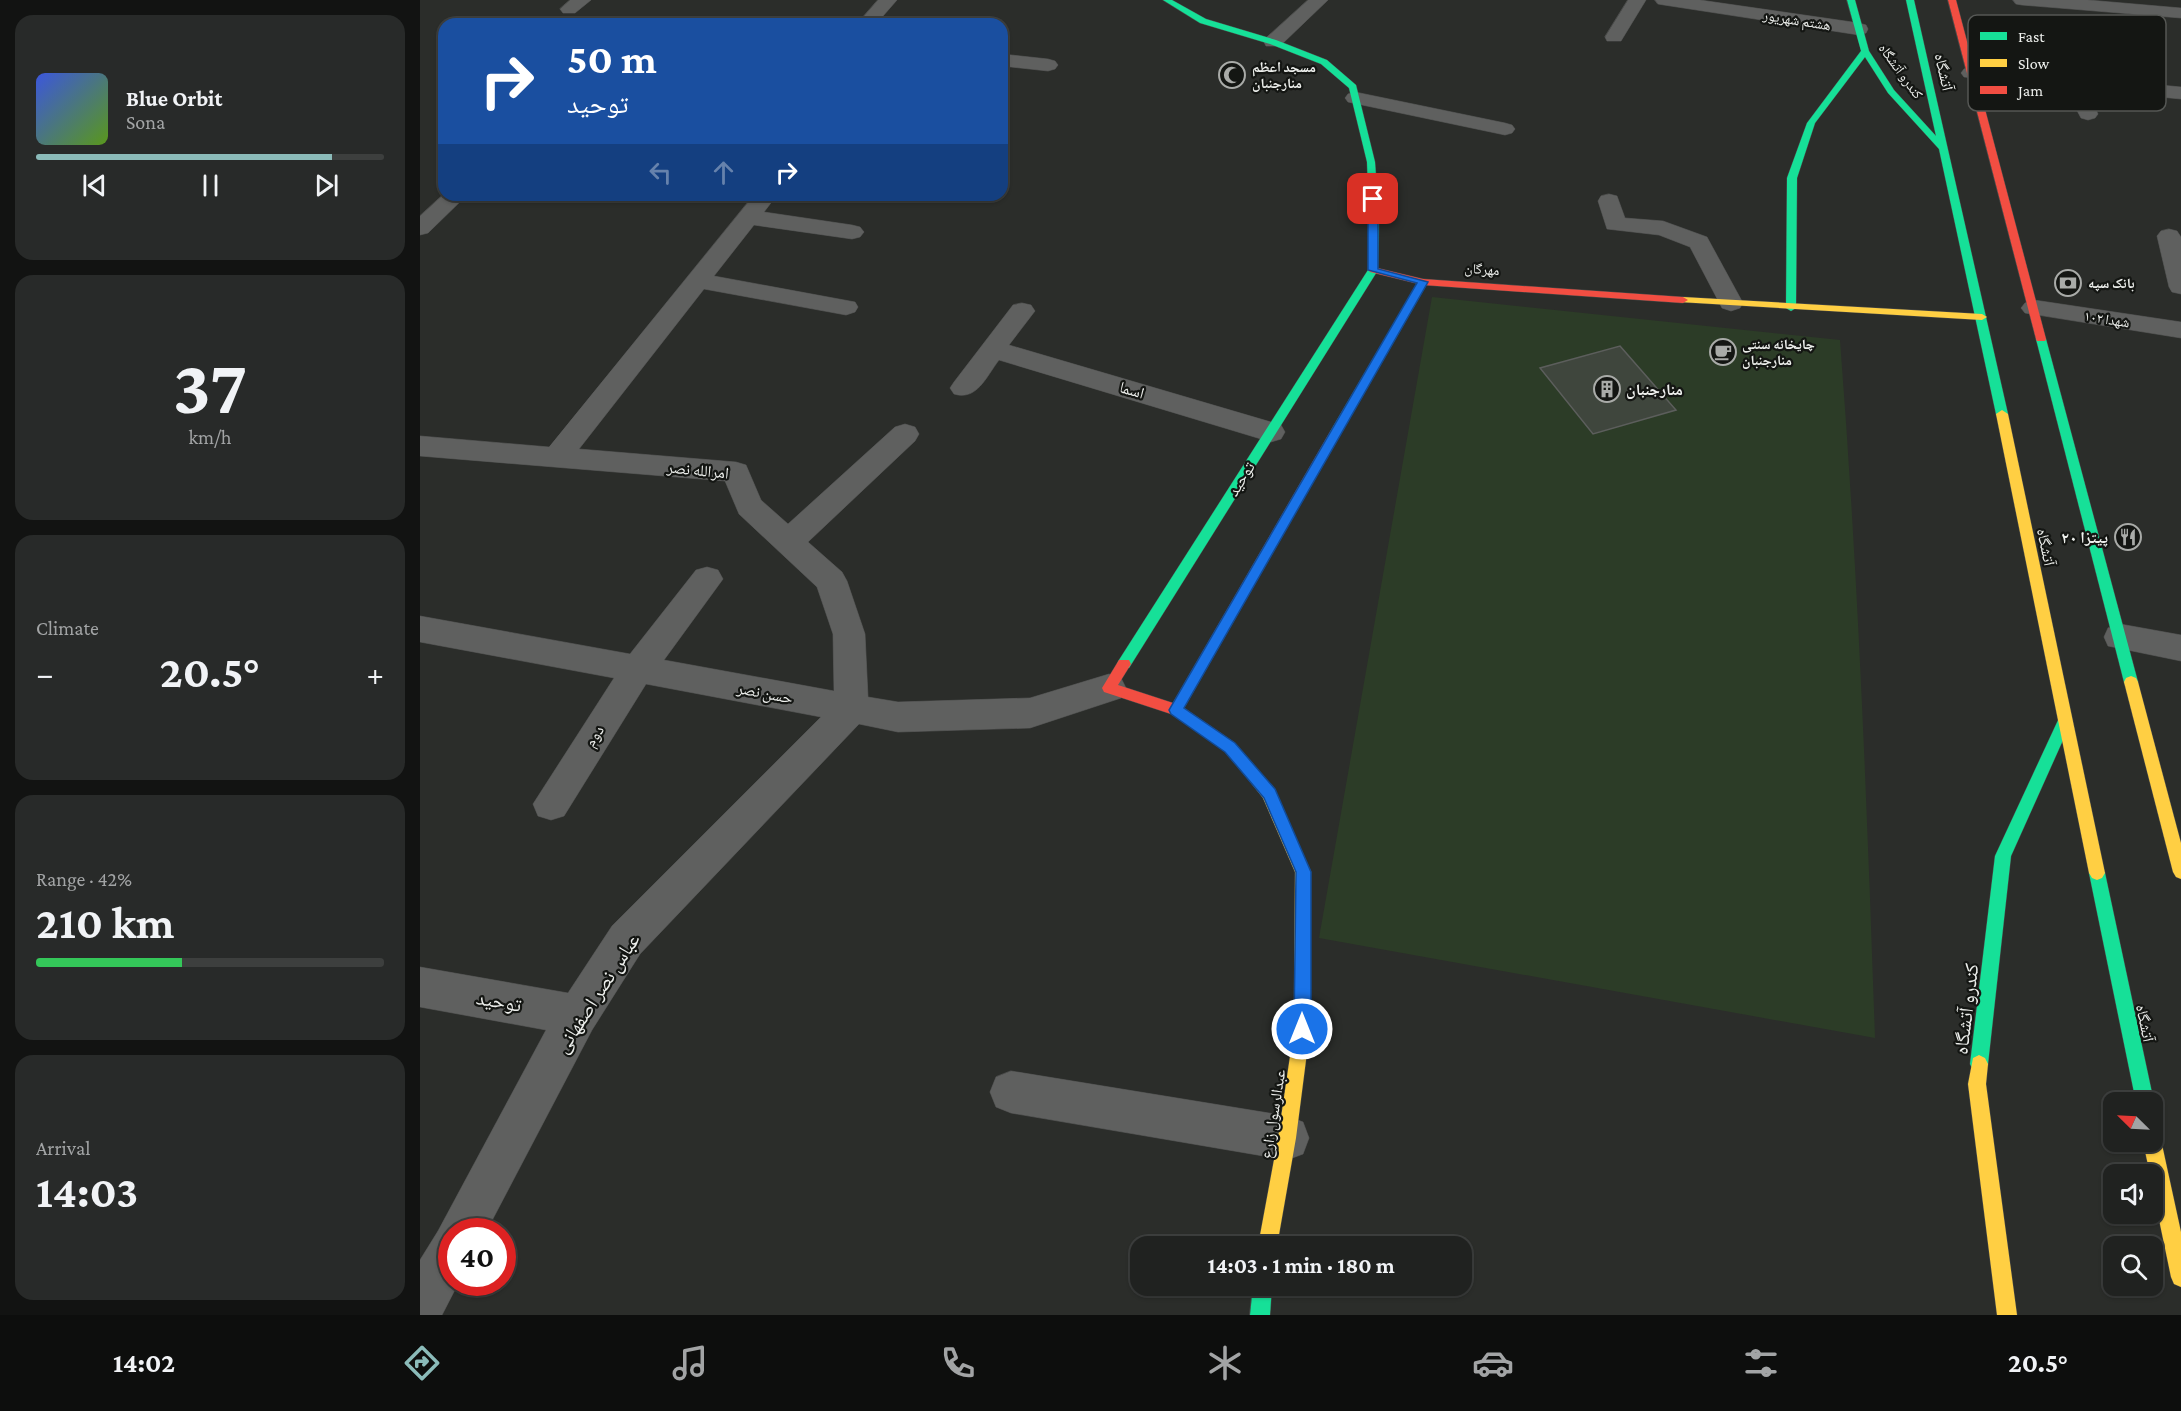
<!DOCTYPE html>
<html lang="en">
<head>
<meta charset="utf-8">
<style>
  body { margin:0; font-family:"Crimson Pro","Noto Naskh Arabic",serif; background:#282a29; color:#f1f3f6; height:100vh; display:flex; flex-direction:column; font-size:22px; white-space:nowrap }
  * { box-sizing:border-box; margin:0 }
  p { font-size:20px; color:#a2a4a5 }
  .icon { flex:none; width:33px; height:33px; fill:none; stroke:currentColor; stroke-width:2; stroke-linecap:round; stroke-linejoin:round }
  .map { position:relative; flex:1; overflow:hidden }
  .drawer { display:flex; flex-direction:column; gap:15px; padding:15px; background:#121312; width:420px }
  .drawer>* { flex:none }
  .top-card { position:absolute; left:18px; top:18px; width:570px; height:183px; border-radius:18px; box-shadow:0 2px 4px #0004,0 0 0 2px #3d3f3e; background:#1a4fa0; color:#fff; overflow:hidden }
  .needle { width:39px; rotate:294deg }
  .buttons { position:absolute; left:1683px; top:1092px; display:grid; gap:12px }
  .buttons a { display:grid; place-items:center; width:60px; height:60px; border-radius:12px; background:#202220; box-shadow:0 2px 4px #0004,0 0 0 2px #3d3f3e; font-size:30px }
  .speed { position:absolute; left:18px; top:1218px; display:flex; gap:12px; font-size:30px; font-weight:700; text-align:center }
  .speed>* { display:grid; place-content:center; width:78px; height:78px; border-radius:50%; background:#202220; box-shadow:0 2px 4px #0004,0 0 0 2px #3d3f3e; line-height:1 }
  .speed .limit { border:9px solid #d22; background:#fff; color:#111 }
  .pin { position:absolute; display:grid; place-items:center; width:51px; height:51px; color:#fff; margin:-26px; border-radius:12px; box-shadow:0 3px 9px #0006 }
  .me { position:absolute; width:66px; margin:-33px; rotate:0deg; stroke-linejoin:round; filter:drop-shadow(0 0 4px #0008) }
  .turn { display:flex; align-items:center; gap:21px; height:126px; padding:0 30px; font-size:27px }
  .turn .icon { width:78px; height:78px; stroke-width:2.5 }
  .turn b { display:block; font-size:42px; line-height:51px }
  .lanes { display:flex; align-items:center; height:57px; padding:0 30px; background:#0003; justify-content:center; gap:30px; direction:ltr }
  .lanes .off { opacity:.35 }
  .big { font-size:45px; font-weight:700; line-height:1.1 }
  .drawer .widget { flex:1; display:flex; flex-direction:column; justify-content:center; gap:9px; min-width:0; padding:0 21px; border-radius:18px; background:#282a29 }
  .drawer .dial { align-items:center; gap:0 }
  .dial b { font-size:78px; line-height:1 }
  .song { display:flex; align-items:center; gap:18px }
  .cover { width:72px; height:72px; border-radius:9px; background:linear-gradient(135deg,hsl(230 70% 55%),hsl(90 70% 35%)) }
  .played { height:6px; border-radius:3px; background:linear-gradient(90deg,#8bbbb9 85%,#3d3f3e 85%) }
  .keys { display:flex; justify-content:space-around; direction:ltr }
  .heat { display:flex; justify-content:space-between; align-items:center; font-size:33px; direction:ltr }
  .charge { height:9px; border-radius:4px; background:linear-gradient(90deg,#34c759 42%,#3d3f3e 0) }
  .trip { position:absolute; left:710px; top:1236px; width:342px; height:60px; border-radius:18px; background:#202220; box-shadow:0 2px 4px #0004,0 0 0 2px #3d3f3e; font-weight:700; line-height:60px; text-align:center }
  .dock { display:flex; height:96px; justify-content:space-around; align-items:center; background:#0d0e0d; color:#a2a4a5 }
  .dock .icon { width:42px; height:42px }
  .dock .on { color:#8bbbb9 }
  .dock b { font-size:27px; color:#f1f3f6 }
  main { display:flex; flex:1; min-height:0 }
  .map>svg:first-child { display:block }
  .green { fill:#2c3c27 }
  .building { fill:#3f463d; stroke:#5c5e5c; stroke-width:1.5 }
  .lines { fill:none; stroke-linecap:round; stroke-linejoin:round }
  .street-casing { stroke:#4a4b4a; stroke-width:1 }
  .fast-casing { stroke:#4a4b4a; stroke-width:1 }
  .slow-casing { stroke:#4a4b4a; stroke-width:1 }
  .jam-casing { stroke:#4a4b4a; stroke-width:1 }
  .street { fill:#5f605f; fill-rule:evenodd }
  .fast { fill:#16e098; fill-rule:evenodd }
  .slow { fill:#ffcf43; fill-rule:evenodd }
  .jam { fill:#f24e42; fill-rule:evenodd }
  .route { fill:#1a73e8; stroke:#114b97; stroke-width:1.5 }
  .labels { text-anchor:middle; dominant-baseline:central; stroke-width:4.5; stroke-linejoin:round; paint-order:stroke }
  .far-street-label { font-size:14px; fill:#edefec; stroke:#141613 }
  .far-poi-label { font-size:14px; font-weight:bold; fill:#edefec; stroke:#141613; text-anchor:start }
  .street-label { font-size:16px; fill:#edefec; stroke:#141613 }
  .poi-label { font-size:16px; font-weight:bold; fill:#edefec; stroke:#141613; text-anchor:start }
  .near-street-label { font-size:20px; fill:#edefec; stroke:#141613 }
  .key { fill:#141613; stroke:#555754; stroke-width:1.5 }
  .key-label { font-size:16px; fill:#edefec }
</style>
</head>
<body>
<main>
<section class="drawer">
<div class="widget">
<div class="song"><i class="cover"></i><div><b>Blue Orbit</b><p>Sona</p></div></div>
<div class="played"></div>
<div class="keys"><svg class="icon" aria-label="previous" viewBox="0 0 24 24"><path d="M18 5L8 12l10 7zM5 5v14"/></svg><svg class="icon" aria-label="pause" viewBox="0 0 24 24"><path d="M8 5v14M16 5v14"/></svg><svg class="icon" aria-label="next" viewBox="0 0 24 24"><path d="M6 5l10 7-10 7zM19 5v14"/></svg></div>
</div>
<div class="widget dial"><b>37</b><p>km/h</p></div>
<div class="widget"><p>Climate</p>
<div class="heat"><a>−</a><b class="big">20.5°</b><a>+</a></div>
</div>
<div class="widget"><p>Range · 42%</p><b class="big">210 km</b><div class="charge"></div></div>
<div class="widget"><p>Arrival</p><b class="big">14:03</b></div>
</section>
<div class="map">
<svg width="1761" height="1315" viewBox="0 0 1761 1315">
  <rect width="100%" height="100%" fill="#2b2d2a"/>
  <path class="green" d="M1012,297l408,43c18,232 27,465 35,698l-556,-100z"/>
  <path class="building" d="M1200,346l56,64 -83,24 -53,-66z"/>
  <g class="lines">
    <defs>
      <g id="street">
        <path d="M150,0h21l-16,13h-12l-3,-4z"/>
        <path d="M458,0h19l-21,24h-19z"/>
        <path d="M888,0h20l-48,46h-14l-2,-4 2,-4z"/>
        <path d="M1208,0h18l-25,41h-14l-2,-4z"/>
        <path d="M1235,0h45l159,23 7,2 2,4 -2,4 -7,2 -195,-30 -6,-1z"/>
        <path d="M1593,0h75l93,8v10l-159,-13 -6,-1z"/>
        <path d="M582,54l46,5 7,2 3,4 -3,4 -7,2 -46,-5z"/>
        <path d="M1551,67l210,20v12l-95,-9 12,24 -3,4 -7,2 -7,-2 -16,-30 -101,-11 -3,-4 3,-4z"/>
        <path d="M935,92l150,31 7,2 3,4 -3,4 -7,2 -157,-33 -3,-4 3,-4z"/>
        <path d="M24,194l23,1 -39,38 -8,2v-19z"/>
        <path d="M1189,194l8,2 8,22 38,3 44,16 36,66 -3,5 -9,3 -9,-3 -32,-61 -31,-12 -52,-6 -9,-28 3,-5z"/>
        <path d="M334,195h23l-13,17 88,13 8,2 4,5 -4,5 -8,2 -98,-14 -40,51 141,26 3,5 -3,5 -9,3 -142,-26 -125,160 157,13 10,3 15,35 27,24 107,-97 10,-3 10,3 4,7 -4,7 -107,101 34,30 5,9 18,53 3,63 30,5 132,-4 79,-24 12,4 5,10 -5,10 -91,30 -132,4 -39,-8 -219,230 -48,76 -106,202h-34v50h7l-17,33h-22v-55l18,-29 108,-201 -126,-23v-40l148,26 44,-67 209,-209 -175,-33 -82,132 -13,4 -13,-4 -5,-12 81,-126 -194,-36v-26l210,38 66,-84 11,-3 11,3 5,9 -59,81 170,31 -1,-57 -16,-47 -78,-73 -14,-33 -305,-25v-20l129,11z"/>
        <path d="M1749,229l8,2 4,6v57l-9,-2 -3,-5 -12,-51 4,-5z"/>
        <path d="M1614,300l147,22v16l-156,-25 -4,-5 4,-5z"/>
        <path d="M602,303l9,2 4,6 -26,34 272,80 4,7 -4,7 -10,3 -272,-82c-13,17 -22,41 -45,34l-4,-6 4,-6 59,-77z"/>
        <path d="M1700,624l61,11v26l-73,-15 -4,-9 4,-9z"/>
        <path d="M591,1071l276,45 16,6 6,16 -6,16 -16,6 -276,-47 -15,-6 -6,-15 6,-15z"/>
      </g>
      <g id="fast">
        <path d="M743,0h9l34,19 70,21 51,20 29,25 19,77 4,55 -1,53 -249,398h-10l-2,-4 2,-4 249,-390 1,-53 -2,-55 -18,-74 -28,-24 -51,-20 -70,-21z"/>
        <path d="M1427,0h8l14,51 25,39 42,46 -30,-136h8l94,414 -2,3h-8l-2,-3 -57,-265 -51,-56 -23,-36 -50,66 -18,55 -1,130 -5,3 -5,-3 1,-130 20,-55 54,-72z"/>
        <path d="M1003,279l5,3 -86,150 -6,4 -4,-1 -2,-3 88,-150z"/>
        <path d="M1621,336l5,3 92,343 -2,4h-10l-2,-4 -88,-343z"/>
        <path d="M1645,714l5,2 2,4 -61,136 -23,208 -3,6 -6,3 -6,-3 -3,-6 25,-208 65,-140z"/>
        <path d="M1677,866l5,2 3,5 49,229 -2,3v-3h-16l-47,-229 3,-5z"/>
        <path d="M833,1286h19l-2,29h-20z"/>
      </g>
      <g id="slow">
        <path d="M1263,297l299,17 5,3 -5,3 -303,-18 -1,-2z"/>
        <path d="M1582,410l6,4 97,459 -3,5 -5,2 -5,-2 -3,-5 -93,-459z"/>
        <path d="M1711,676l5,2 2,4 43,161v36l-5,-2 -3,-5 -49,-190 2,-4z"/>
        <path d="M820,754l5,2 29,33 37,83 -1,157 -14,109 -19,108h-19l20,-108 16,-109 1,-157 -32,-74 -30,-38 2,-4z"/>
        <path d="M1559,1055l6,3 3,6 -2,20 31,231h-20l-29,-231 5,-26z"/>
        <path d="M1732,1131l6,3 3,6 20,92v55l-7,-3 -3,-7 -19,-91v-12h-2l-7,-32h9z"/>
      </g>
      <g id="jam">
        <path d="M1528,0h8l90,339 -1,2h-8l-1,-2z"/>
        <path d="M953,267l50,12 260,18 5,3 -5,3 -260,-18 -53,-13 -2,-2z"/>
        <path d="M916,428l6,4 -158,276 51,35 12,17 -2,4 -5,2 -5,-2 -10,-13 -54,-37 -67,-22 -2,-4 17,-28h10l2,4 -13,21 55,18 157,-271z"/>
      </g>
    </defs>
    <use href="#street" class="street-casing"/>
    <use href="#fast" class="fast-casing"/>
    <use href="#slow" class="slow-casing"/>
    <use href="#jam" class="jam-casing"/>
    <use href="#street" class="street"/>
    <use href="#fast" class="fast"/>
    <use href="#slow" class="slow"/>
    <use href="#jam" class="jam"/>
  </g>
  <path class="route" d="M953,196l5,3v70l50,13 -244,426 51,35 40,46 36,83v157l-3,6 -6,2 -6,-2 -2,-6 2,-157 -32,-74 -39,-46 -54,-38 -2,-4 248,-427 -49,-13v-71z"/>
  <defs>
    <symbol id="mosque-ring" viewBox="-11 -11 22 22"><circle r="9.5" fill="#141613" stroke="#a9aba8" stroke-width="1.5"/><path d="M3.5-4.9A6 6 0 1 0 3.5 4.9A5 5 0 1 1 3.5-4.9Z" fill="#a9aba8"/></symbol>
    <symbol id="bank-ring" viewBox="-11 -11 22 22"><circle r="9.5" fill="#141613" stroke="#a9aba8" stroke-width="1.5"/><path d="M-6-4H6V4H-6ZM0-2.3a2.3 2.3 0 1 0 0 4.6a2.3 2.3 0 1 0 0-4.6Z" fill="#a9aba8"/></symbol>
    <symbol id="cafe-ring" viewBox="-11 -11 22 22"><circle r="9.5" fill="#141613" stroke="#a9aba8" stroke-width="1.5"/><path d="M-5.5-4.5H6V0H3Q3 3.5 0 3.5H-2.5Q-5.5 3.5-5.5 0ZM3-3.2v2h1.7v-2ZM-6 4.5H4V6H-6Z" fill="#a9aba8"/></symbol>
    <symbol id="building-ring" viewBox="-11 -11 22 22"><circle r="9.5" fill="#141613" stroke="#a9aba8" stroke-width="1.5"/><path d="M-4-6H4V6H1V3H-1V6H-4ZM-2.5-4.3h1.7v1.8h-1.7ZM.8-4.3h1.7v1.8H.8ZM-2.5-1h1.7V.8h-1.7ZM.8-1h1.7V.8H.8Z" fill="#a9aba8"/></symbol>
    <symbol id="restaurant-ring" viewBox="-11 -11 22 22"><circle r="9.5" fill="#141613" stroke="#a9aba8" stroke-width="1.5"/><path d="M-5-6h1v4h1v-4h1v4h1v-4h1v5L-1.5 .5V6h-2V.5L-5-1ZM5-6V6H3V1.5H1.5Q1.5-4 5-6Z" fill="#a9aba8"/></symbol>
  </defs>
  <g fill-rule="evenodd">
    <use href="#mosque-ring" x="797" y="60" width="30" height="30"/>
    <use href="#bank-ring" x="1633" y="268" width="30" height="30"/>
    <use href="#cafe-ring" x="1288" y="337" width="30" height="30"/>
    <use href="#building-ring" x="1172" y="374" width="30" height="30"/>
    <use href="#restaurant-ring" x="1693" y="522" width="30" height="30"/>
  </g>
  <g class="labels">
    <g class="far-street-label">
      <text transform="translate(1377 20) rotate(9)">هشتم شهریور</text>
      <text transform="translate(1481 71) rotate(54)">کندرو آتشگاه</text>
      <text transform="translate(1062 269) rotate(4)">مهرگان</text>
      <text transform="translate(1687 319) rotate(9)">شهدا ۱۰۲</text>
    </g>
    <g class="far-poi-label">
      <text x="832" y="67">مسجد اعظم<tspan x="832" dy="16">منارجنبان</tspan></text>
      <text x="1668" y="283">بانک سپه</text>
      <text x="1322" y="344">چایخانه سنتی<tspan x="1322" dy="16">منارجنبان</tspan></text>
    </g>
    <g class="street-label">
      <text transform="translate(1524 72) rotate(77)">آتشگاه</text>
      <text transform="translate(712 390) rotate(16)">اسما</text>
      <text transform="translate(278 470) rotate(6)">امرالله نصر</text>
      <text transform="translate(821 479) rotate(-58)">توحید</text>
      <text transform="translate(1626 547) rotate(78)">آتشگاه</text>
      <text transform="translate(345 693) rotate(11)">حسن نصر</text>
      <text transform="translate(174 736) rotate(-57)">دوم</text>
      <text transform="translate(1725 1023) rotate(78)">آتشگاه</text>
      <text transform="translate(853 1114) rotate(-81)">عبدالرسول زارع</text>
    </g>
    <g class="poi-label">
      <text x="1206" y="389">منارجنبان</text>
      <text x="1688" y="537" text-anchor="end">پیتزا ۲۰</text>
    </g>
    <g class="near-street-label">
      <text transform="translate(177 993) rotate(-57)">عباس نصر اصفهانی</text>
      <text transform="translate(79 1001) rotate(10)">توحید</text>
      <text transform="translate(1546 1009) rotate(-83)">کندرو آتشگاه</text>
    </g>
  </g>
  <rect x="1548" y="15" width="198" height="96" rx="9" class="key"/>
  <rect x="1560" y="32" width="27" height="8" fill="#16e098"/>
  <rect x="1560" y="59" width="27" height="8" fill="#ffcf43"/>
  <rect x="1560" y="86" width="27" height="8" fill="#f24e42"/>
  <g class="key-label">
    <text x="1598" y="42">Fast</text>
    <text x="1598" y="69">Slow</text>
    <text x="1598" y="96">Jam</text>
  </g>
</svg>
<div class="buttons">
<a><svg class="needle" viewBox="-14 -14 28 28"><path d="M0-13l5 13h-10z" fill="#e53935"/><path d="M0 13l5-13h-10z" fill="#a2a4a5"/></svg></a>
<a><svg class="icon" aria-label="sound" viewBox="0 0 24 24"><path d="M4 9h4l5-4v14l-5-4H4zM17 9q2 3 0 6"/></svg></a>
<a><svg class="icon" aria-label="search" viewBox="0 0 24 24"><circle cx="10" cy="10" r="6"/><path d="M15 15l6 6"/></svg></a>
</div>
<div class="speed"><div class="limit">40</div></div>
<div class="pin" style="left:953px;top:199px;background:#d93025"><svg class="icon" aria-label="arrive" viewBox="0 0 24 24"><path d="M6 21V4h12l-3 4 3 4H6"/></svg></div>
<svg class="me" style="left:882px;top:1029px" viewBox="-20 -20 40 40"><circle r="17" fill="#1a73e8" stroke="#fff" stroke-width="3"/><path d="M0-11L8 9 0 5-8 9z" fill="#fff"/></svg>
<div class="trip">14:03 · 1 min · 180 m</div>
<div class="top-card">
<div class="turn"><svg class="icon" aria-label="right" viewBox="0 0 24 24"><path d="M7 20v-9h11M14 6l5 5-5 5"/></svg><div><b>50 m</b>توحید</div></div>
<div class="lanes"><svg class="icon off" aria-label="left" viewBox="0 0 24 24"><path d="M17 20v-9H6M10 6l-5 5 5 5"/></svg><svg class="icon off" aria-label="ahead" viewBox="0 0 24 24"><path d="M12 20V5M6 11l6-6 6 6"/></svg><svg class="icon" aria-label="right" viewBox="0 0 24 24"><path d="M7 20v-9h11M14 6l5 5-5 5"/></svg></div>
</div>
</div>
</main>
<nav class="dock">
<b>14:02</b>
<svg class="icon on" aria-label="directions" viewBox="0 0 24 24"><path d="M12 3l9 9-9 9-9-9zM9 14v-3h6M13 9l2 2-2 2"/></svg>
<svg class="icon" aria-label="music" viewBox="0 0 24 24"><path d="M9 18V5l10-2v13"/><circle cx="6" cy="18" r="3"/><circle cx="16" cy="16" r="3"/></svg>
<svg class="icon" aria-label="phone" viewBox="0 0 24 24"><path d="M5 4h4l2 5-3 2q2 4 5 5l2-3 5 2v4C11 20 4 13 5 4z"/></svg>
<svg class="icon" aria-label="climate" viewBox="0 0 24 24"><path d="M12 3v18M4 7l16 10M4 17L20 7"/></svg>
<svg class="icon" aria-label="car" viewBox="0 0 24 24"><path d="M5 17H2v-5l4-1 3-4h7l3 4 3 1v5h-3M9 17h6M6 11h13"/><circle cx="7" cy="17" r="2"/><circle cx="17" cy="17" r="2"/></svg>
<svg class="icon" aria-label="filters" viewBox="0 0 24 24"><path d="M4 7h16M4 17h16"/><circle cx="9" cy="7" r="2"/><circle cx="15" cy="17" r="2"/></svg>
<b>20.5°</b>
</nav>
</body>
</html>
